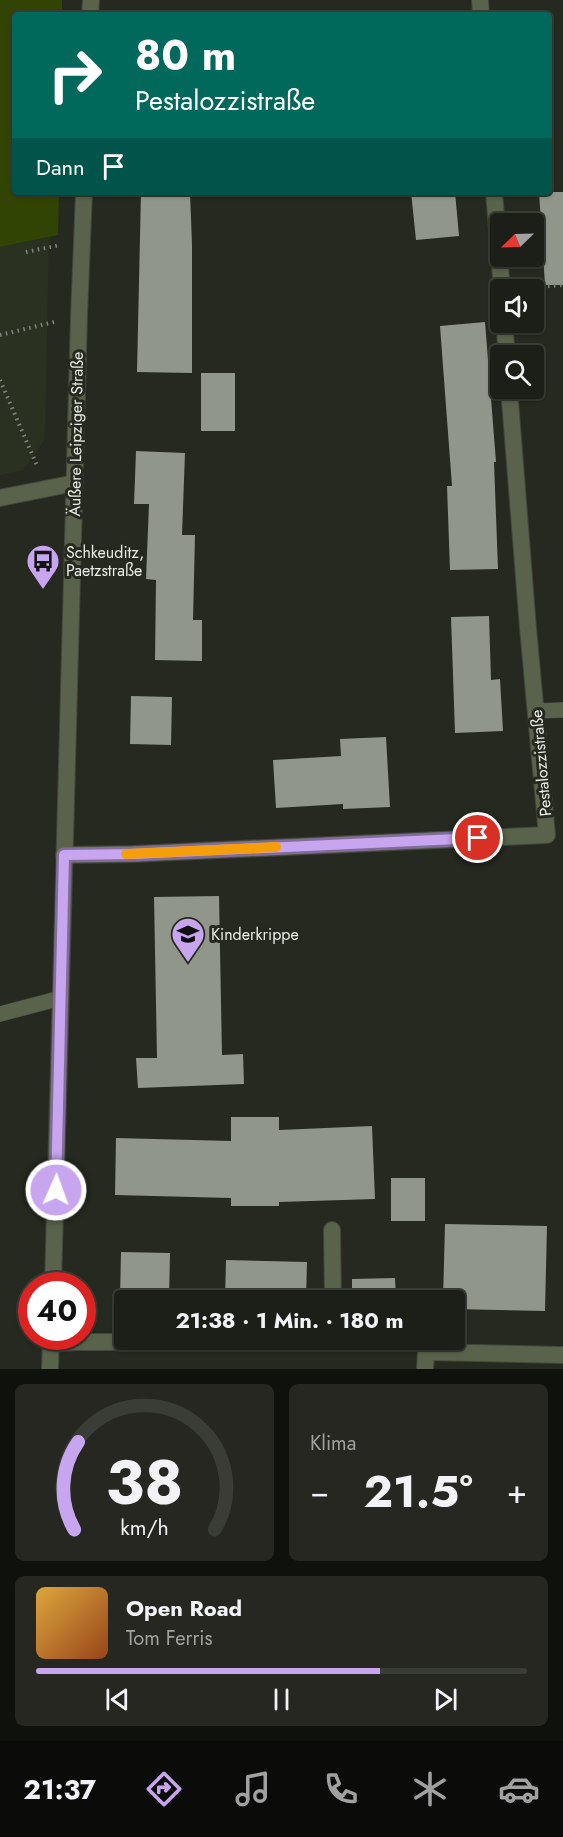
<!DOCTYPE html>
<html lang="de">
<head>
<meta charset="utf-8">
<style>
  body { margin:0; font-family:Jost,sans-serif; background:#252720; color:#f1f3f6; height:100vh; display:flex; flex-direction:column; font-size:22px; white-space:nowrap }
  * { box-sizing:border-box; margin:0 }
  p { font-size:20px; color:#a0a2a1 }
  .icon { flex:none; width:33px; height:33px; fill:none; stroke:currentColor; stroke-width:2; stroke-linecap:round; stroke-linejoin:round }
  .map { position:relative; height:1369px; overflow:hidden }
  .panel { display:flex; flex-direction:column; gap:15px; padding:15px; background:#0f110d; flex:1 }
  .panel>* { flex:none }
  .banner { position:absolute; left:12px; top:12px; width:540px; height:183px; border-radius:6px; box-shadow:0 2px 4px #0004,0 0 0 2px #3a3d36; background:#00695c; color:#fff; overflow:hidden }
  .needle { width:39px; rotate:247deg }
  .fabs { position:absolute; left:490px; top:213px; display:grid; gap:12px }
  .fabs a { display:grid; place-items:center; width:54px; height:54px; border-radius:6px; background:#1c1f17; box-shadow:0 2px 4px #0004,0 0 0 2px #3a3d36; font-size:30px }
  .speed { position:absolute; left:18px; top:1272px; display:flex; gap:12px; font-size:30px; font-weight:700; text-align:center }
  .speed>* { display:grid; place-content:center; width:78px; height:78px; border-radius:50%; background:#1c1f17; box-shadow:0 2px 4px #0004,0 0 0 2px #3a3d36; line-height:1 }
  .speed .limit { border:9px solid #d22; background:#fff; color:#111 }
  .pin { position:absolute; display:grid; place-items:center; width:51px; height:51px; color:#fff; margin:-26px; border:3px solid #fff; border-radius:50%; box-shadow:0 2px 6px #0007 }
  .me { position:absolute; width:66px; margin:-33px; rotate:2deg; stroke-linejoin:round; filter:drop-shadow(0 0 4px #0008) }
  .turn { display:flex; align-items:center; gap:21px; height:126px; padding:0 24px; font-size:27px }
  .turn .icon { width:78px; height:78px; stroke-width:2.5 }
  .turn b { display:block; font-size:42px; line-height:51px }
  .then { display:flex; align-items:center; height:57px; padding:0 24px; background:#0003; gap:12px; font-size:22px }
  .big { font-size:45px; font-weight:700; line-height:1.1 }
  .panel .widget { flex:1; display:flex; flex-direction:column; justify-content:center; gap:9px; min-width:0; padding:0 21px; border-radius:9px; background:#252720 }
  .panel .dial { align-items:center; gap:0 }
  .dial svg { height:156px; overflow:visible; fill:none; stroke:#3a3d36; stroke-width:7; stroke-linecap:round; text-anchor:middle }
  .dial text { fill:#f1f3f6; stroke:none }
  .song { display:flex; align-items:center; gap:18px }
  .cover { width:72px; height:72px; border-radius:9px; background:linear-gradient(135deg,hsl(40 70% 55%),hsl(20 70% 35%)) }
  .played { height:6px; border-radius:3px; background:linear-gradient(90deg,#c7a6ef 70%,#3a3d36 70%) }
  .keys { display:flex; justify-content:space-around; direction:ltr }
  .heat { display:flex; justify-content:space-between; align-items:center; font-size:33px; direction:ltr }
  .panel .tiles { flex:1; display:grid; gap:15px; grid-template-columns:1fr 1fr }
  .widget:last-child { grid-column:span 2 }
  .trip { position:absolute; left:114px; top:1290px; width:351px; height:60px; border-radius:6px; background:#1c1f17; box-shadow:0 2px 4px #0004,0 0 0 2px #3a3d36; font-weight:700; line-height:60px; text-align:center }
  .dock { display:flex; height:96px; justify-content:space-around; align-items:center; background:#0b0c09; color:#a0a2a1 }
  .dock .icon { width:42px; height:42px }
  .dock .on { color:#c7a6ef }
  .dock b { font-size:27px; color:#f1f3f6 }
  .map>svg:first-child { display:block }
  .built { fill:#2b3121 }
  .green { fill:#324403 }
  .building { fill:#91968a }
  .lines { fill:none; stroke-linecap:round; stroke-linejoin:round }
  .service-casing { stroke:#41453b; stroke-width:16 }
  .minor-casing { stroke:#41453b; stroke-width:18 }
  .tertiary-casing { stroke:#41453b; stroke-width:18 }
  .path { stroke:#82857d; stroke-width:4; stroke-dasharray:1.5 4.5; stroke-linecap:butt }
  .service { stroke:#59624a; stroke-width:15 }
  .minor { stroke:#59624a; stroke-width:16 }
  .tertiary { stroke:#59624a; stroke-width:16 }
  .route-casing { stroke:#816c9b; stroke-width:15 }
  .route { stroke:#c7a6ef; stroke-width:10 }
  .slow { stroke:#f59e0b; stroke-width:10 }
  .labels { text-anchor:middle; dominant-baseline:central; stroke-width:6; stroke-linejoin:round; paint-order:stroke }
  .street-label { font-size:16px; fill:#ebeee7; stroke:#25291f }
  .poi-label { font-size:16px; fill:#ebeee7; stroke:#25291f; text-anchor:start }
</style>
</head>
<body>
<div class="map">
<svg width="563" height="1369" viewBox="0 0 563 1369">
  <rect width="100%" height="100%" fill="#25291f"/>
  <path class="built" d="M49,237l-4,202 -22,31 -23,5v-228z"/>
  <path class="green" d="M0,0h62v15h-47v177h44l-1,43 -58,12z"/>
  <g class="building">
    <path d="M141,192h49l2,53v128l-55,-1z"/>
    <path d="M411,192h44l4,44 -43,4z"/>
    <path d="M539,192h24v93h-18z"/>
    <path d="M485,322l11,140h-2l4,107 -48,1 -3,-84h5l-12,-160z"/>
    <rect x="201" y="373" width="34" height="58"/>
    <path d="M136,451l49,2 -3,82h13l-2,85h9v41l-47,-1 1,-80 -10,-1 3,-75h-15z"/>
    <path d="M489,616l2,64 9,-1 3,52 -48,2 -4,-116z"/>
    <path d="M131,696l41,1 -1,48 -41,-1z"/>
    <path d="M386,737l4,70 -47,2v-5l-67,4 -3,-48 68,-4 -1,-17z"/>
    <path d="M219,896l3,159 21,-1 1,30 -106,4 -2,-30h21l-3,-161z"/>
    <path d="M231,1117h48v13l93,-4 3,73 -96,3v4h-48v-8l-116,-3 1,-57 115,3z"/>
    <rect x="391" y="1178" width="34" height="43"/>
    <path d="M445,1224l102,2 -2,85 -91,-2v-9h-11z"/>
    <path d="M121,1252l49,1 -1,46h-49z"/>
    <path d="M226,1260l81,2 -1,38h-81z"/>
    <path d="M395,1278l1,22h-44v-21z"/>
  </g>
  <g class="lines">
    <defs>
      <g id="service">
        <path d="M536,711l27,-1"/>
        <path d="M0,1014l61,-16"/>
      </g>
      <g id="minor">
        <path d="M480,0l1,15"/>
        <path d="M494,192l8,98"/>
        <path d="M504,322l3,34"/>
        <path d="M0,498l75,-15"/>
        <path d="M64,855l69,-1 414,-19 -19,-207 -19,-240"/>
        <path d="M332,1230l1,70"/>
        <path d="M51,1344l25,-2h257v-2"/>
        <path d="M425,1369l1,-17 137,3"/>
      </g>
      <g id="tertiary">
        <path d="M90,15l1,-15"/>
        <path d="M53,1286l26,-970 5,-124"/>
        <path d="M50,1369l1,-33"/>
      </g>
    </defs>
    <use href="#service" class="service-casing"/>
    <use href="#minor" class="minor-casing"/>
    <use href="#tertiary" class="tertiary-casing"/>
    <g class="path">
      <path d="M26,252l34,-7"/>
      <path d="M524,288l39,-3"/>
      <path d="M0,335l58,-14"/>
      <path d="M0,380l38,88"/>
    </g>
    <use href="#service" class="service"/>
    <use href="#minor" class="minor"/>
    <use href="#tertiary" class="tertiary"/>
  </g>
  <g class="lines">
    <defs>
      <path id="route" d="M56,1190l8,-335 69,-1 345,-16"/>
    </defs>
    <use href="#route" class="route-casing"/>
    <use href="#route" class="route"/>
    <path class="slow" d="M126,854l150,-7"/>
  </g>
  <defs>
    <symbol id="bus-pin" viewBox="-11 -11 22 30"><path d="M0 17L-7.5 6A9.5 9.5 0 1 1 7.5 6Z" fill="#c7a6ef" stroke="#25291f"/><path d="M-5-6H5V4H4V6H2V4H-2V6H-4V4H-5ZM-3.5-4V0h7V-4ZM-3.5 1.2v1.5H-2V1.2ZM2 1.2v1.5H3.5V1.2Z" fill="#111"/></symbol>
    <symbol id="school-pin" viewBox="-11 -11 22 30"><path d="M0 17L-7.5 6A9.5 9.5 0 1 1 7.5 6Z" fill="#c7a6ef" stroke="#25291f"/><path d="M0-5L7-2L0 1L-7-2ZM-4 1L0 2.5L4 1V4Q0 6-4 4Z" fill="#111"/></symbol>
  </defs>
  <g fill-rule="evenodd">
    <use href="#bus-pin" x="24" y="542" width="38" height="52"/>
    <use href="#school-pin" x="169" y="915" width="38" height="52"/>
  </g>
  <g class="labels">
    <g class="street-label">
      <text transform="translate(76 434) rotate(-89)">Äußere Leipziger Straße</text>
      <text transform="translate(541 763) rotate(-95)">Pestalozzistraße</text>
    </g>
    <g class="poi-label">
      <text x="66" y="552">Schkeuditz,<tspan x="66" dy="18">Paetzstraße</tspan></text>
      <text x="211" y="934">Kinderkrippe</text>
    </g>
  </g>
</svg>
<div class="fabs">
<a><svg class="needle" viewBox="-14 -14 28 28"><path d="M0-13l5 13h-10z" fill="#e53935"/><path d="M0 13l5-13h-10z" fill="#a0a2a1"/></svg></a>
<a><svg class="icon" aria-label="sound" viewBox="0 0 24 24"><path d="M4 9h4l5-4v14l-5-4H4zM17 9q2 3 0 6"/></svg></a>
<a><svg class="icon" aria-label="search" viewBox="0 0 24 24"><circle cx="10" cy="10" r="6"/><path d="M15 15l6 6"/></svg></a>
</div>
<div class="speed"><div class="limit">40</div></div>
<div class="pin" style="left:478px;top:838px;background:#d93025"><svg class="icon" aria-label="arrive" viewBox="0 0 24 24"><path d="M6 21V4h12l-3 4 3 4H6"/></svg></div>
<svg class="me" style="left:56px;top:1190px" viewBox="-20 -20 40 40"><circle r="17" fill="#c7a6ef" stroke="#fff" stroke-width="3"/><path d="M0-11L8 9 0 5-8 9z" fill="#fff"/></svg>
<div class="trip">21:38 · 1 Min. · 180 m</div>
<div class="banner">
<div class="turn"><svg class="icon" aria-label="right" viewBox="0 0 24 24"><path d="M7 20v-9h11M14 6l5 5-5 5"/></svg><div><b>80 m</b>Pestalozzistraße</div></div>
<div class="then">Dann<svg class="icon" aria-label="arrive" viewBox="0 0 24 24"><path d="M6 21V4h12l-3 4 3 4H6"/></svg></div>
</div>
</div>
<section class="panel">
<div class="tiles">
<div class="widget dial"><svg viewBox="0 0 100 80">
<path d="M14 69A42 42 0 1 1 86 69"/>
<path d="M14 69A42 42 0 0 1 16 24" stroke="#c7a6ef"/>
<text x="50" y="56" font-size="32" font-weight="700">38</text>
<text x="50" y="72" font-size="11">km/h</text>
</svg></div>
<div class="widget"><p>Klima</p>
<div class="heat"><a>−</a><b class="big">21.5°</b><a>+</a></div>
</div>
<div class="widget">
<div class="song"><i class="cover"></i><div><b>Open Road</b><p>Tom Ferris</p></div></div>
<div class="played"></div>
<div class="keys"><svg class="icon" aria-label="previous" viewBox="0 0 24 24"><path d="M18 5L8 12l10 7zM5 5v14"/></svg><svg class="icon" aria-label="pause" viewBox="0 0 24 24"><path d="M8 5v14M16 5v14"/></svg><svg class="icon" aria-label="next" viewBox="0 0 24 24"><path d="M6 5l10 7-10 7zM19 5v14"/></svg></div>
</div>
</div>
</section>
<nav class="dock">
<b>21:37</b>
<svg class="icon on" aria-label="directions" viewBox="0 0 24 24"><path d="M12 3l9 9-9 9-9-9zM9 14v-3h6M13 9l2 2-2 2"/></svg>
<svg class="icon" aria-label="music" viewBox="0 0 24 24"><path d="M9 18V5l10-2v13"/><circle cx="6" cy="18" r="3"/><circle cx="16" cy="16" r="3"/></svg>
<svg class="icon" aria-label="phone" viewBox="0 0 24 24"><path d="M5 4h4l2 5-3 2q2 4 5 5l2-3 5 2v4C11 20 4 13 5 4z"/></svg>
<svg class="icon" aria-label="climate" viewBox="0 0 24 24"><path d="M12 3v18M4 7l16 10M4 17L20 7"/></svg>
<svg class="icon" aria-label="car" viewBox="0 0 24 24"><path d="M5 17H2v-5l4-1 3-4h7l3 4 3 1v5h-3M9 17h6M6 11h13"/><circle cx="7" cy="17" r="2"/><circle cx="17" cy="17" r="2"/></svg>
</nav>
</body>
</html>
